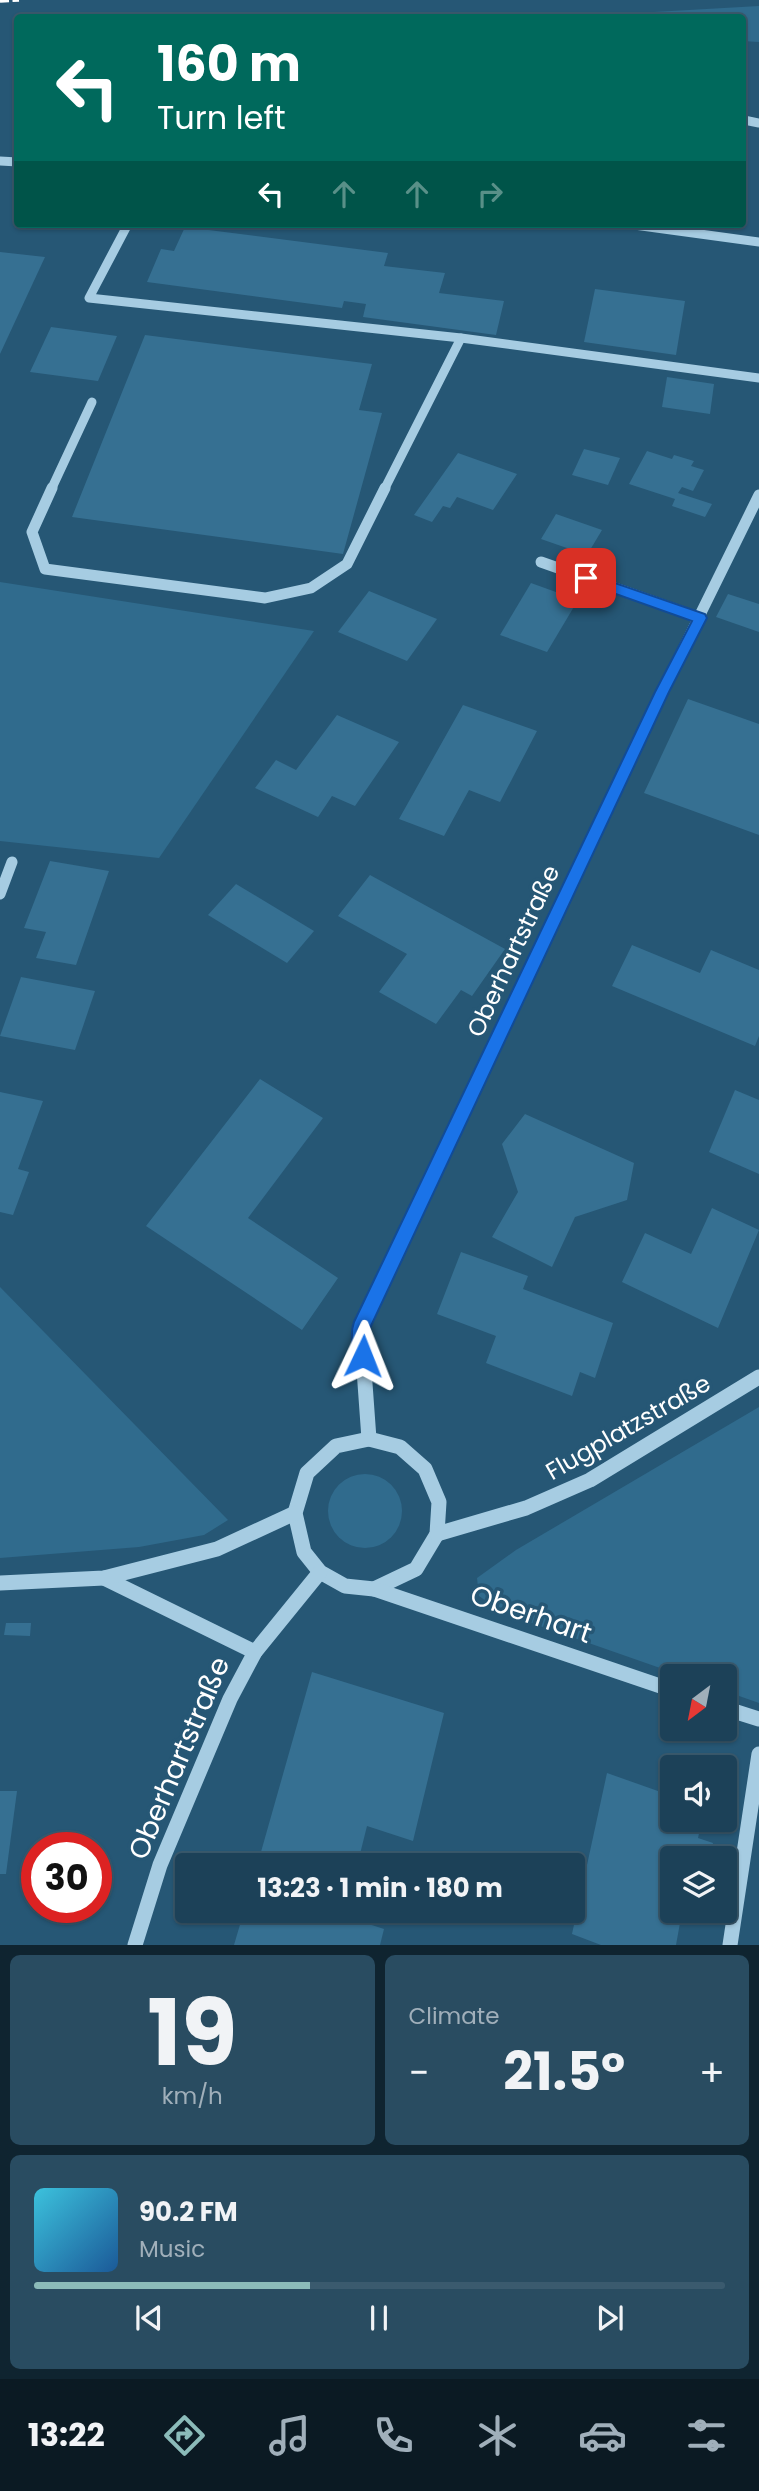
<!DOCTYPE html>
<html lang="en">
<head>
<meta charset="utf-8">
<style>
  body { margin:0; font-family:Poppins,sans-serif; background:#294c61; color:#f1f3f6; height:100vh; display:flex; flex-direction:column; font-size:26px; white-space:nowrap }
  * { box-sizing:border-box; margin:0 }
  p { font-size:23px; color:#a0afba }
  .icon { flex:none; width:38px; height:38px; fill:none; stroke:currentColor; stroke-width:2; stroke-linecap:round; stroke-linejoin:round }
  .map { position:relative; height:1945px; overflow:hidden }
  .drawer { display:flex; flex-direction:column; gap:10px; padding:10px; background:#0f2430; flex:1 }
  .drawer>* { flex:none }
  .hud { position:absolute; left:14px; top:14px; width:732px; height:214px; border-radius:7px; box-shadow:0 2px 5px #0004,0 0 0 2px #3a5a6e; background:#00695c; color:#fff; overflow:hidden }
  .needle { width:46px; rotate:212deg }
  .buttons { position:absolute; left:660px; top:1664px; display:grid; gap:14px }
  .buttons a { display:grid; place-items:center; width:77px; height:77px; border-radius:7px; background:#1c4158; box-shadow:0 2px 5px #0004,0 0 0 2px #3a5a6e; font-size:35px }
  .speed { position:absolute; left:21px; top:1832px; display:flex; gap:14px; font-size:35px; font-weight:700; text-align:center }
  .speed>* { display:grid; place-content:center; width:91px; height:91px; border-radius:50%; background:#1c4158; box-shadow:0 2px 5px #0004,0 0 0 2px #3a5a6e; line-height:1 }
  .speed .limit { border:10px solid #d22; background:#fff; color:#111 }
  .pin { position:absolute; display:grid; place-items:center; width:60px; height:60px; color:#fff; margin:-30px; border-radius:14px; box-shadow:0 4px 10px #0006 }
  .me { position:absolute; width:77px; margin:-38px; rotate:2deg; stroke-linejoin:round; filter:drop-shadow(0 0 5px #0008) }
  .turn { display:flex; align-items:center; gap:24px; height:147px; padding:0 28px; font-size:32px }
  .turn .icon { width:91px; height:91px; stroke-width:2.5 }
  .turn b { display:block; font-size:49px; line-height:60px }
  .lanes { display:flex; align-items:center; height:66px; padding:0 28px; background:#0003; justify-content:center; gap:35px; direction:ltr }
  .lanes .off { opacity:.35 }
  .big { font-size:52px; font-weight:700; line-height:1.1 }
  .drawer .widget { flex:1; display:flex; flex-direction:column; justify-content:center; gap:10px; min-width:0; padding:0 24px; border-radius:10px; background:#294c61 }
  .drawer .dial { align-items:center; gap:0 }
  .dial b { font-size:91px; line-height:1 }
  .song { display:flex; align-items:center; gap:21px }
  .cover { width:84px; height:84px; border-radius:10px; background:linear-gradient(135deg,hsl(190 70% 55%),hsl(210 70% 35%)) }
  .played { height:7px; border-radius:4px; background:linear-gradient(90deg,#8bbbb9 40%,#3a5a6e 40%) }
  .keys { display:flex; justify-content:space-around; direction:ltr }
  .heat { display:flex; justify-content:space-between; align-items:center; font-size:38px; direction:ltr }
  .drawer .tiles { flex:1; display:grid; gap:10px; grid-template-columns:1fr 1fr }
  .widget:last-child { grid-column:span 2 }
  .trip { position:absolute; left:175px; top:1853px; width:410px; height:70px; border-radius:7px; background:#1c4158; box-shadow:0 2px 5px #0004,0 0 0 2px #3a5a6e; font-weight:700; line-height:70px; text-align:center }
  .menu { display:flex; height:112px; justify-content:space-around; align-items:center; background:#0b1a23; color:#a0afba }
  .menu .icon { width:49px; height:49px }
  .menu .selected { color:#8bbbb9 }
  .menu b { font-size:32px; color:#f1f3f6 }
  .map>svg:first-child { display:block }
  .green { fill:#306b8d }
  .building { fill:#367092 }
  .lines { fill:none; stroke-linecap:round; stroke-linejoin:round }
  .minor-far2 { stroke:#a6cce2; stroke-width:9 }
  .minor-far1 { stroke:#a6cce2; stroke-width:11 }
  .minor { stroke:#a6cce2; stroke-width:15 }
  .rail { stroke:#fff; stroke-width:3.5; stroke-dasharray:9 3.5; stroke-linecap:butt }
  .route { fill:#1a73e8; stroke:#114b97; stroke-width:2 }
  .labels { text-anchor:middle; dominant-baseline:central; stroke-width:7; stroke-linejoin:round; paint-order:stroke }
  .street-label { font-size:24px; fill:#fff; stroke:#265775 }
  .near-street-label { font-size:28px; fill:#fff; stroke:#265775 }
</style>
</head>
<body>
<div class="map">
<svg width="759" height="1945" viewBox="0 0 759 1945">
  <rect width="100%" height="100%" fill="#265775"/>
  <g class="green">
    <path d="M759,6v36l-17,-1v-23l-176,-1z"/>
    <path d="M0,582l314,49 -155,227 -159,-17z"/>
    <path d="M0,1287l228,233 -24,15 -65,12 -139,11z"/>
    <path d="M759,1407v296l-34,-12 -1,-15h-41l-180,-63 -24,-17 -2,-18 39,-28z"/>
    <circle cx="365" cy="1511" r="37"/>
  </g>
  <g class="building">
    <path d="M185,227l203,26 -4,13 61,7 -6,20 65,8 -8,34 -133,-18 3,-13 -22,-3 -2,7 -195,-26 14,-33 13,2z"/>
    <path d="M0,252l45,5 -45,97z"/>
    <path d="M595,289l90,12 -9,54 -92,-13z"/>
    <path d="M51,327l66,9 -19,45 -68,-9z"/>
    <path d="M145,335l227,29 -13,46 23,3 -39,141 -271,-37z"/>
    <path d="M667,377l47,7 -4,30 -48,-7z"/>
    <path d="M584,449l36,9 -12,27 -36,-10z"/>
    <path d="M647,451l25,8 2,-4 20,6 -3,5 13,4 -11,21 -11,-4 -4,6 34,11 -7,13 -33,-11 3,-7 -46,-15z"/>
    <path d="M458,453l59,21 -24,36 -36,-13 -7,11 -7,-2 -11,16 -18,-7z"/>
    <path d="M556,514l46,16 -15,25 -46,-16z"/>
    <path d="M531,583l47,17 -31,52 -47,-17z"/>
    <path d="M369,591l68,28 -30,42 -69,-29z"/>
    <path d="M728,594l31,10v28l-43,-15z"/>
    <path d="M688,699l71,25v111l-115,-42z"/>
    <path d="M463,705l74,26 -37,71 -31,-12 -25,46 -45,-17z"/>
    <path d="M337,715l62,27 -44,64 -23,-10 -14,21 -63,-29 21,-28 20,10z"/>
    <path d="M50,861l59,10 -33,94 -40,-7 10,-26 -22,-4z"/>
    <path d="M370,875l135,74 -33,47 -11,-6 -25,34 -57,-32 28,-38 -69,-38z"/>
    <path d="M236,884l78,47 -27,32 -79,-48z"/>
    <path d="M632,945l68,28 11,-23 48,20v66l-4,10 -143,-60z"/>
    <path d="M21,977l74,14 -20,59 -75,-14z"/>
    <path d="M260,1079l63,39 -75,100 90,60 -36,52 -156,-104z"/>
    <path d="M735,1090l24,10v74l-50,-22z"/>
    <path d="M0,1092l43,9 -25,68 11,3 -16,43 -13,-3z"/>
    <path d="M525,1114l109,49 -7,37 -52,17 -23,50 -60,-30 26,-45 -16,-48z"/>
    <path d="M712,1208l47,22 -41,98 -96,-46 23,-49 46,21z"/>
    <path d="M461,1252l67,24 -5,13 90,34 -18,55 -15,-6 -8,24 -86,-33 10,-27 -59,-22z"/>
    <path d="M6,1623h25l-1,13 -26,-1z"/>
    <path d="M312,1672l132,41 -31,128 -46,-15 -10,40h-100z"/>
    <path d="M607,1773l65,23v24h30l-4,18 15,5 -3,15h-38v53h28l-1,6 -17,-5 -6,33h-75l-29,-11z"/>
    <path d="M0,1791h17l-11,83h-6z"/>
    <path d="M244,1911h101l-1,5 40,13 -4,16h-146z"/>
  </g>
  <g class="lines">
    <g class="minor-far2">
      <path d="M744,120l15,3"/>
      <path d="M0,161l18,1"/>
      <path d="M128,224l-39,74 372,40 298,40"/>
      <path d="M627,224l132,18"/>
      <path d="M51,490l41,-88"/>
      <path d="M384,490l77,-152"/>
    </g>
    <g class="minor-far1">
      <path d="M52,488l-20,44 13,37 220,29 46,-10 36,-24 38,-76"/>
      <path d="M541,562l159,56"/>
      <path d="M0,894l12,-32"/>
      <path d="M458,1124l204,-432 97,-197"/>
    </g>
    <g class="minor">
      <path d="M369,1439l-8,-111 97,-206"/>
      <path d="M369,1439l31,8 25,22 14,33 -2,32 -21,35 -42,20 -29,-3 -25,-14 -16,-20 -9,-39 12,-40 29,-27z"/>
      <path d="M437,1534l89,-26 64,-28 169,-103"/>
      <path d="M104,1578l151,74"/>
      <path d="M0,1583l104,-5 113,-29 78,-36"/>
      <path d="M374,1589l298,101"/>
      <path d="M724,1708l35,11"/>
      <path d="M135,1945l25,-80 70,-166 25,-47 65,-80"/>
      <path d="M730,1945l29,-191"/>
    </g>
    <path class="rail" d="M0,1l19,-1"/>
  </g>
  <path class="route" d="M586,573l119,41 2,4 -38,74 -299,636 2,28 -3,6 -6,3 -7,-3c-4,-11 -6,-29 -2,-40l301,-630 37,-71 -110,-39 -2,-4z"/>
  <g class="labels">
    <g class="street-label">
      <text transform="translate(513 951) rotate(-65)">Oberhartstraße</text>
      <text transform="translate(628 1427) rotate(-30)">Flugplatzstraße</text>
    </g>
    <g class="near-street-label">
      <text transform="translate(531 1614) rotate(19)">Oberhart</text>
      <text transform="translate(179 1758) rotate(-67)">Oberhartstraße</text>
    </g>
  </g>
</svg>
<div class="buttons">
<a><svg class="needle" viewBox="-14 -14 28 28"><path d="M0-13l5 13h-10z" fill="#e53935"/><path d="M0 13l5-13h-10z" fill="#a0afba"/></svg></a>
<a><svg class="icon" aria-label="sound" viewBox="0 0 24 24"><path d="M4 9h4l5-4v14l-5-4H4zM17 9q2 3 0 6"/></svg></a>
<a><svg class="icon" aria-label="layers" viewBox="0 0 24 24"><path d="M12 4l9 5-9 5-9-5zM3 14l9 5 9-5"/></svg></a>
</div>
<div class="speed"><div class="limit">30</div></div>
<div class="pin" style="left:586px;top:578px;background:#d93025"><svg class="icon" aria-label="arrive" viewBox="0 0 24 24"><path d="M6 21V4h12l-3 4 3 4H6"/></svg></div>
<svg class="me" style="left:363px;top:1356px" viewBox="-20 -20 40 40"><path d="M0-17L14 15 0 8-14 15z" fill="#1a73e8" stroke="#fff" stroke-width="4"/></svg>
<div class="trip">13:23 · 1 min · 180 m</div>
<div class="hud">
<div class="turn"><svg class="icon" aria-label="left" viewBox="0 0 24 24"><path d="M17 20v-9H6M10 6l-5 5 5 5"/></svg><div><b>160 m</b>Turn left</div></div>
<div class="lanes"><svg class="icon" aria-label="left" viewBox="0 0 24 24"><path d="M17 20v-9H6M10 6l-5 5 5 5"/></svg><svg class="icon off" aria-label="ahead" viewBox="0 0 24 24"><path d="M12 20V5M6 11l6-6 6 6"/></svg><svg class="icon off" aria-label="ahead" viewBox="0 0 24 24"><path d="M12 20V5M6 11l6-6 6 6"/></svg><svg class="icon off" aria-label="right" viewBox="0 0 24 24"><path d="M7 20v-9h11M14 6l5 5-5 5"/></svg></div>
</div>
</div>
<section class="drawer">
<div class="tiles">
<div class="widget dial"><b>19</b><p>km/h</p></div>
<div class="widget"><p>Climate</p>
<div class="heat"><a>−</a><b class="big">21.5°</b><a>+</a></div>
</div>
<div class="widget">
<div class="song"><i class="cover"></i><div><b>90.2 FM</b><p>Music</p></div></div>
<div class="played"></div>
<div class="keys"><svg class="icon" aria-label="previous" viewBox="0 0 24 24"><path d="M18 5L8 12l10 7zM5 5v14"/></svg><svg class="icon" aria-label="pause" viewBox="0 0 24 24"><path d="M8 5v14M16 5v14"/></svg><svg class="icon" aria-label="next" viewBox="0 0 24 24"><path d="M6 5l10 7-10 7zM19 5v14"/></svg></div>
</div>
</div>
</section>
<nav class="menu">
<b>13:22</b>
<svg class="icon selected" aria-label="directions" viewBox="0 0 24 24"><path d="M12 3l9 9-9 9-9-9zM9 14v-3h6M13 9l2 2-2 2"/></svg>
<svg class="icon" aria-label="music" viewBox="0 0 24 24"><path d="M9 18V5l10-2v13"/><circle cx="6" cy="18" r="3"/><circle cx="16" cy="16" r="3"/></svg>
<svg class="icon" aria-label="phone" viewBox="0 0 24 24"><path d="M5 4h4l2 5-3 2q2 4 5 5l2-3 5 2v4C11 20 4 13 5 4z"/></svg>
<svg class="icon" aria-label="climate" viewBox="0 0 24 24"><path d="M12 3v18M4 7l16 10M4 17L20 7"/></svg>
<svg class="icon" aria-label="car" viewBox="0 0 24 24"><path d="M5 17H2v-5l4-1 3-4h7l3 4 3 1v5h-3M9 17h6M6 11h13"/><circle cx="7" cy="17" r="2"/><circle cx="17" cy="17" r="2"/></svg>
<svg class="icon" aria-label="filters" viewBox="0 0 24 24"><path d="M4 7h16M4 17h16"/><circle cx="9" cy="7" r="2"/><circle cx="15" cy="17" r="2"/></svg>
</nav>
</body>
</html>
